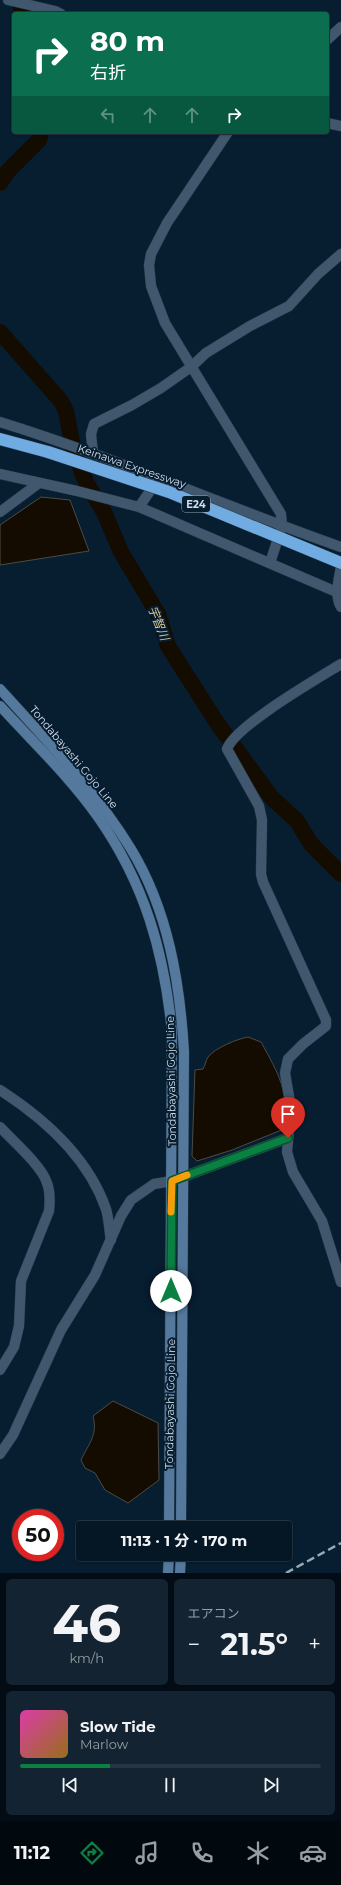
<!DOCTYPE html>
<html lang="ja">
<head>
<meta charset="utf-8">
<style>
  body { margin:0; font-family:Montserrat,"Noto Sans JP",sans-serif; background:#132331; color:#f1f3f6; height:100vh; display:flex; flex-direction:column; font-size:15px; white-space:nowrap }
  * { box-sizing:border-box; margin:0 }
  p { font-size:13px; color:#979fa6 }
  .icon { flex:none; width:22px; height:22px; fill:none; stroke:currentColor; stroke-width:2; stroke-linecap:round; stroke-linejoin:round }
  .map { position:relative; height:1573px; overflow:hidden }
  .drawer { display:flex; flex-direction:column; gap:6px; padding:6px; background:#030c14; flex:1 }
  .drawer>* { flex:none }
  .hud { position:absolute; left:12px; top:12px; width:317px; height:122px; border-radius:4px; box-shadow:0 1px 3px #0004,0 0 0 1px #263541; background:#0b6e4f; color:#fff; overflow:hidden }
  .speed { position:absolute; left:12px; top:1509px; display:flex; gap:8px; font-size:20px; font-weight:700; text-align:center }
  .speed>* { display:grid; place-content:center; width:52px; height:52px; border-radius:50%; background:#051624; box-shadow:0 1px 3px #0004,0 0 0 1px #263541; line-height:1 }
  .speed .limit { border:6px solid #d22; background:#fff; color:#111 }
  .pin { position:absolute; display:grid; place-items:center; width:34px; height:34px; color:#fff; margin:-41px -17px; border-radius:50% 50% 50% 0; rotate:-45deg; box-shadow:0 0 4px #0007 }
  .pin .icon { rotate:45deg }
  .me { position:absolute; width:44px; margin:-22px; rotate:0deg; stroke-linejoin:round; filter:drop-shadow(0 0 3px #0008) }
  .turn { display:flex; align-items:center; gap:14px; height:84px; padding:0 12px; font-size:18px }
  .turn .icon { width:52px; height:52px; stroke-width:2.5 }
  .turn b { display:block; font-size:28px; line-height:34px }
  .lanes { display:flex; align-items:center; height:38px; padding:0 12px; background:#0003; justify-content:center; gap:20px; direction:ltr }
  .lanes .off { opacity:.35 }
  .big { font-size:30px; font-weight:700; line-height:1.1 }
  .drawer .widget { flex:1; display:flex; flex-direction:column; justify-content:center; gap:6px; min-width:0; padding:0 14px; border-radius:6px; background:#132331 }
  .drawer .dial { align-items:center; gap:0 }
  .dial b { font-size:52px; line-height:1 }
  .song { display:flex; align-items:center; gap:12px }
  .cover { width:48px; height:48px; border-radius:6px; background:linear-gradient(135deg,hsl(320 70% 55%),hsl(40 70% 35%)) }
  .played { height:4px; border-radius:2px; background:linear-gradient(90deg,#0b8043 30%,#263541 30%) }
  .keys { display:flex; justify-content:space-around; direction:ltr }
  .heat { display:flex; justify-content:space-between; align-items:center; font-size:22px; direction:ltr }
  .drawer .tiles { flex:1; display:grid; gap:6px; grid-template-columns:1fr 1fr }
  .widget:last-child { grid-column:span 2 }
  .trip { position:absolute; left:76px; top:1521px; width:216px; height:40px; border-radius:4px; background:#051624; box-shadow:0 1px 3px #0004,0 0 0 1px #263541; font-weight:700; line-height:40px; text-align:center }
  .tab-bar { display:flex; height:64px; justify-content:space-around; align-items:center; background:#02090e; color:#979fa6 }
  .tab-bar .icon { width:28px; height:28px }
  .tab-bar .active { color:#0b8043 }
  .tab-bar b { font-size:18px; color:#f1f3f6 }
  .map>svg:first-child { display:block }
  .water { fill:#140c00; stroke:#4d4b47 }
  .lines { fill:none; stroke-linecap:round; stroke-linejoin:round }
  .river { stroke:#140c00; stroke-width:16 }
  .street-casing { stroke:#23384a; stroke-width:11 }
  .secondary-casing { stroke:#23384a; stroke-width:11 }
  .highway-casing { stroke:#23384a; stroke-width:13 }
  .street { stroke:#41576d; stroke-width:10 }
  .secondary { stroke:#54799c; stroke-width:10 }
  .highway { stroke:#70abe1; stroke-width:12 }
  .rail { stroke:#9aa9b8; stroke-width:2.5; stroke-dasharray:8 4; stroke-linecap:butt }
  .highway-bridge-casing { stroke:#23384a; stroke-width:13; stroke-linecap:butt }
  .highway-bridge { stroke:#70abe1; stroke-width:12 }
  .route-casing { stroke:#07532c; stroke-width:10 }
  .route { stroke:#0b8043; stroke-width:7 }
  .slow { stroke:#f59e0b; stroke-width:7 }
  .labels { text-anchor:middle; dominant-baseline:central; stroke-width:4; stroke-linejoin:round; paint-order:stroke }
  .shield { fill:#071d30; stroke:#95a5b4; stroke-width:1 }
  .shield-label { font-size:10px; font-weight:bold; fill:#d2dfec }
  .street-label { font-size:11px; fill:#d2dfec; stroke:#071d30 }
  .water-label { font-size:12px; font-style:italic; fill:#dac592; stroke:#071d30 }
</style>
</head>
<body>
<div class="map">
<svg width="341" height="1573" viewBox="0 0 341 1573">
  <rect width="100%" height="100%" fill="#071d30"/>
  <g class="water">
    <path d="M41,497l29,3 19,51 -89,14v-40z"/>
    <path d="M248,1037l13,5c17,31 29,50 23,87l-52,21 -35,11 -5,-5 3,-86 8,-1c2,-3 3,-9 5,-12 7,-9 29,-18 40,-20z"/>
    <path d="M113,1401l45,22 1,57 -31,23 -23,-13 -10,-17 -10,-5 -4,-8c8,-17 17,-25 12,-44z"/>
  </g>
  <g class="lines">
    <g class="river">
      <path d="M20,0l2,14"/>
      <path d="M0,183l8,-12 31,-31 2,-8"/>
      <path d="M0,332l61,69 5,10 8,41 12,30 18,30 17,40 37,62 10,32 49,77 55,75 25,23 14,23 30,30"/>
    </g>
    <defs>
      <g id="street">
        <path d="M8,0l47,11 6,3"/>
        <path d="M327,40l14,-13"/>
        <path d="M327,123l14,3"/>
        <path d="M228,132l-61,91 -16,31 -2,11 2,21 14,37 116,191 1,12 -12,37"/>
        <path d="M0,422c116,36 227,85 341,125"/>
        <path d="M93,453l-2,-19 3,-10 38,-19 29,-17 30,-21 15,-14 44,-27 39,-20 29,-32 23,-20"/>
        <path d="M0,474l77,17 62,16 202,87"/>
        <path d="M139,507l18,-26"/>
        <path d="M0,512l39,-29"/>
        <path d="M341,566c-2,13 -7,29 0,41"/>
        <path d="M341,664c-24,15 -106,62 -114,85l32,57 3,14 -1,54 2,8 63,138v6l-23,18 -15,15 -3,14 6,35 -4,44 6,20 29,49 19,61"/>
        <path d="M0,1090c45,29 88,67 106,119 3,10 3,21 5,31"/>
        <path d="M0,1127c12,13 42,39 47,56 3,8 3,19 2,28l-28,70 -2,45 -5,21 -14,23"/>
        <path d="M0,1454l13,-19 48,-105 34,-55 26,-59 10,-16 23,-16 18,-3 116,-43"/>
      </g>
      <g id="secondary">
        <path d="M0,689c46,51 95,101 131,160 37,61 49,133 53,203l-3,476"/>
        <path d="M0,706c33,36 70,71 98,111 47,67 66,135 74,215l-3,496"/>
        <path d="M168,1573l1,-19"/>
        <path d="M180,1573l1,-19"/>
      </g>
      <path id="highway" d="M0,439l48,13"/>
    </defs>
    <use href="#street" class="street-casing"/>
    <use href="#secondary" class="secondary-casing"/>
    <use href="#highway" class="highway-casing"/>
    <use href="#street" class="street"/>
    <use href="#secondary" class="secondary"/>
    <use href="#highway" class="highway"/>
    <path class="rail" d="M286,1573l55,-30"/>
    <defs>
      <path id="highway-bridge" d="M48,452l121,40 172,71"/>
    </defs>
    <use href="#highway-bridge" class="highway-bridge-casing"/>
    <use href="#highway-bridge" class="highway-bridge"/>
  </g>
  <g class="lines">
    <defs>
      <path id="route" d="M171,1291l1,-110 116,-43"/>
    </defs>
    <use href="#route" class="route-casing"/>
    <use href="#route" class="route"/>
    <path class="slow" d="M171,1212l1,-31 15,-6"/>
  </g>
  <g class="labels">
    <rect class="shield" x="182" y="496" width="28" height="16" rx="3"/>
    <g class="shield-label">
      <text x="196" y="504">E24</text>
    </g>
    <g class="street-label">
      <text transform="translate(132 466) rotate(19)">Keinawa Expressway</text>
      <text transform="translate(74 757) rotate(50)">Tondabayashi Gojo Line</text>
      <text transform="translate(171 1081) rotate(-91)">Tondabayashi Gojo Line</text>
      <text transform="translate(170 1404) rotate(-89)">Tondabayashi Gojo Line</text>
    </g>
    <g class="water-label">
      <text transform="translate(159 623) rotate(68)">宇智川</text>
    </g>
  </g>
</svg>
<div class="speed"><div class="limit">50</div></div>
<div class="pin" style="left:288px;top:1138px;background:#d93025"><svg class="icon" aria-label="arrive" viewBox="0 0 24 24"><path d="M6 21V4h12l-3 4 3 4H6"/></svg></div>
<svg class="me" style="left:171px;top:1291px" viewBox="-20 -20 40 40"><circle r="19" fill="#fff"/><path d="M0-13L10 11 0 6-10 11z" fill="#0b8043"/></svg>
<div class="trip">11:13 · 1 分 · 170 m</div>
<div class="hud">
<div class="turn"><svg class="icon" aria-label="right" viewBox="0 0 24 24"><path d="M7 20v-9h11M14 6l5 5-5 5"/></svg><div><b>80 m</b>右折</div></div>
<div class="lanes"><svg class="icon off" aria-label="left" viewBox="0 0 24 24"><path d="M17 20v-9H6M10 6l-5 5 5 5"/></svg><svg class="icon off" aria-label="ahead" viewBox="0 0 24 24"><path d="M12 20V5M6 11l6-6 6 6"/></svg><svg class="icon off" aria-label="ahead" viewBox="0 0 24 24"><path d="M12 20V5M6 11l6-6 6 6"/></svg><svg class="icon" aria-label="right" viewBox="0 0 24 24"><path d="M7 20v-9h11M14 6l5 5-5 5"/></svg></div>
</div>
</div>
<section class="drawer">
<div class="tiles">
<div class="widget dial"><b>46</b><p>km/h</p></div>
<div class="widget"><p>エアコン</p>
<div class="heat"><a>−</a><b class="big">21.5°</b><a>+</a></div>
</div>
<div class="widget">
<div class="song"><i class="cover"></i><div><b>Slow Tide</b><p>Marlow</p></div></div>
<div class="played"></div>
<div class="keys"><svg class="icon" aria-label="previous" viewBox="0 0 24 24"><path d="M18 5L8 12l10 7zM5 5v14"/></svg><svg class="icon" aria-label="pause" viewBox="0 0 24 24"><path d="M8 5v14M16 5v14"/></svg><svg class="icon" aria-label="next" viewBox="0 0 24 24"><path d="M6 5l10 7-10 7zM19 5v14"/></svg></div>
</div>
</div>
</section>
<nav class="tab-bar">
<b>11:12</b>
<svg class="icon active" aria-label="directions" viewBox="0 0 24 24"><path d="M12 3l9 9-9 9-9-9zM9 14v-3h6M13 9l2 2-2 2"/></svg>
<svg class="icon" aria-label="music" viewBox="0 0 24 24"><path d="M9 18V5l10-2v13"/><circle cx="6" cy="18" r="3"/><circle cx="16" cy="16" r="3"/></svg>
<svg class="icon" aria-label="phone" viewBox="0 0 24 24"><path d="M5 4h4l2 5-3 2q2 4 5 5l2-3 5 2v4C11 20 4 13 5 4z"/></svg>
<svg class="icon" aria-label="climate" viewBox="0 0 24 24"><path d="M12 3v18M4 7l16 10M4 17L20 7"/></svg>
<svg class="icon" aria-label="car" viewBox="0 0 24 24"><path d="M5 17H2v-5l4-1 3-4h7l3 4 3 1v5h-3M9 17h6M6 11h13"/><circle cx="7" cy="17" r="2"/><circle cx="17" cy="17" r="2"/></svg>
</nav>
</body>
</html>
